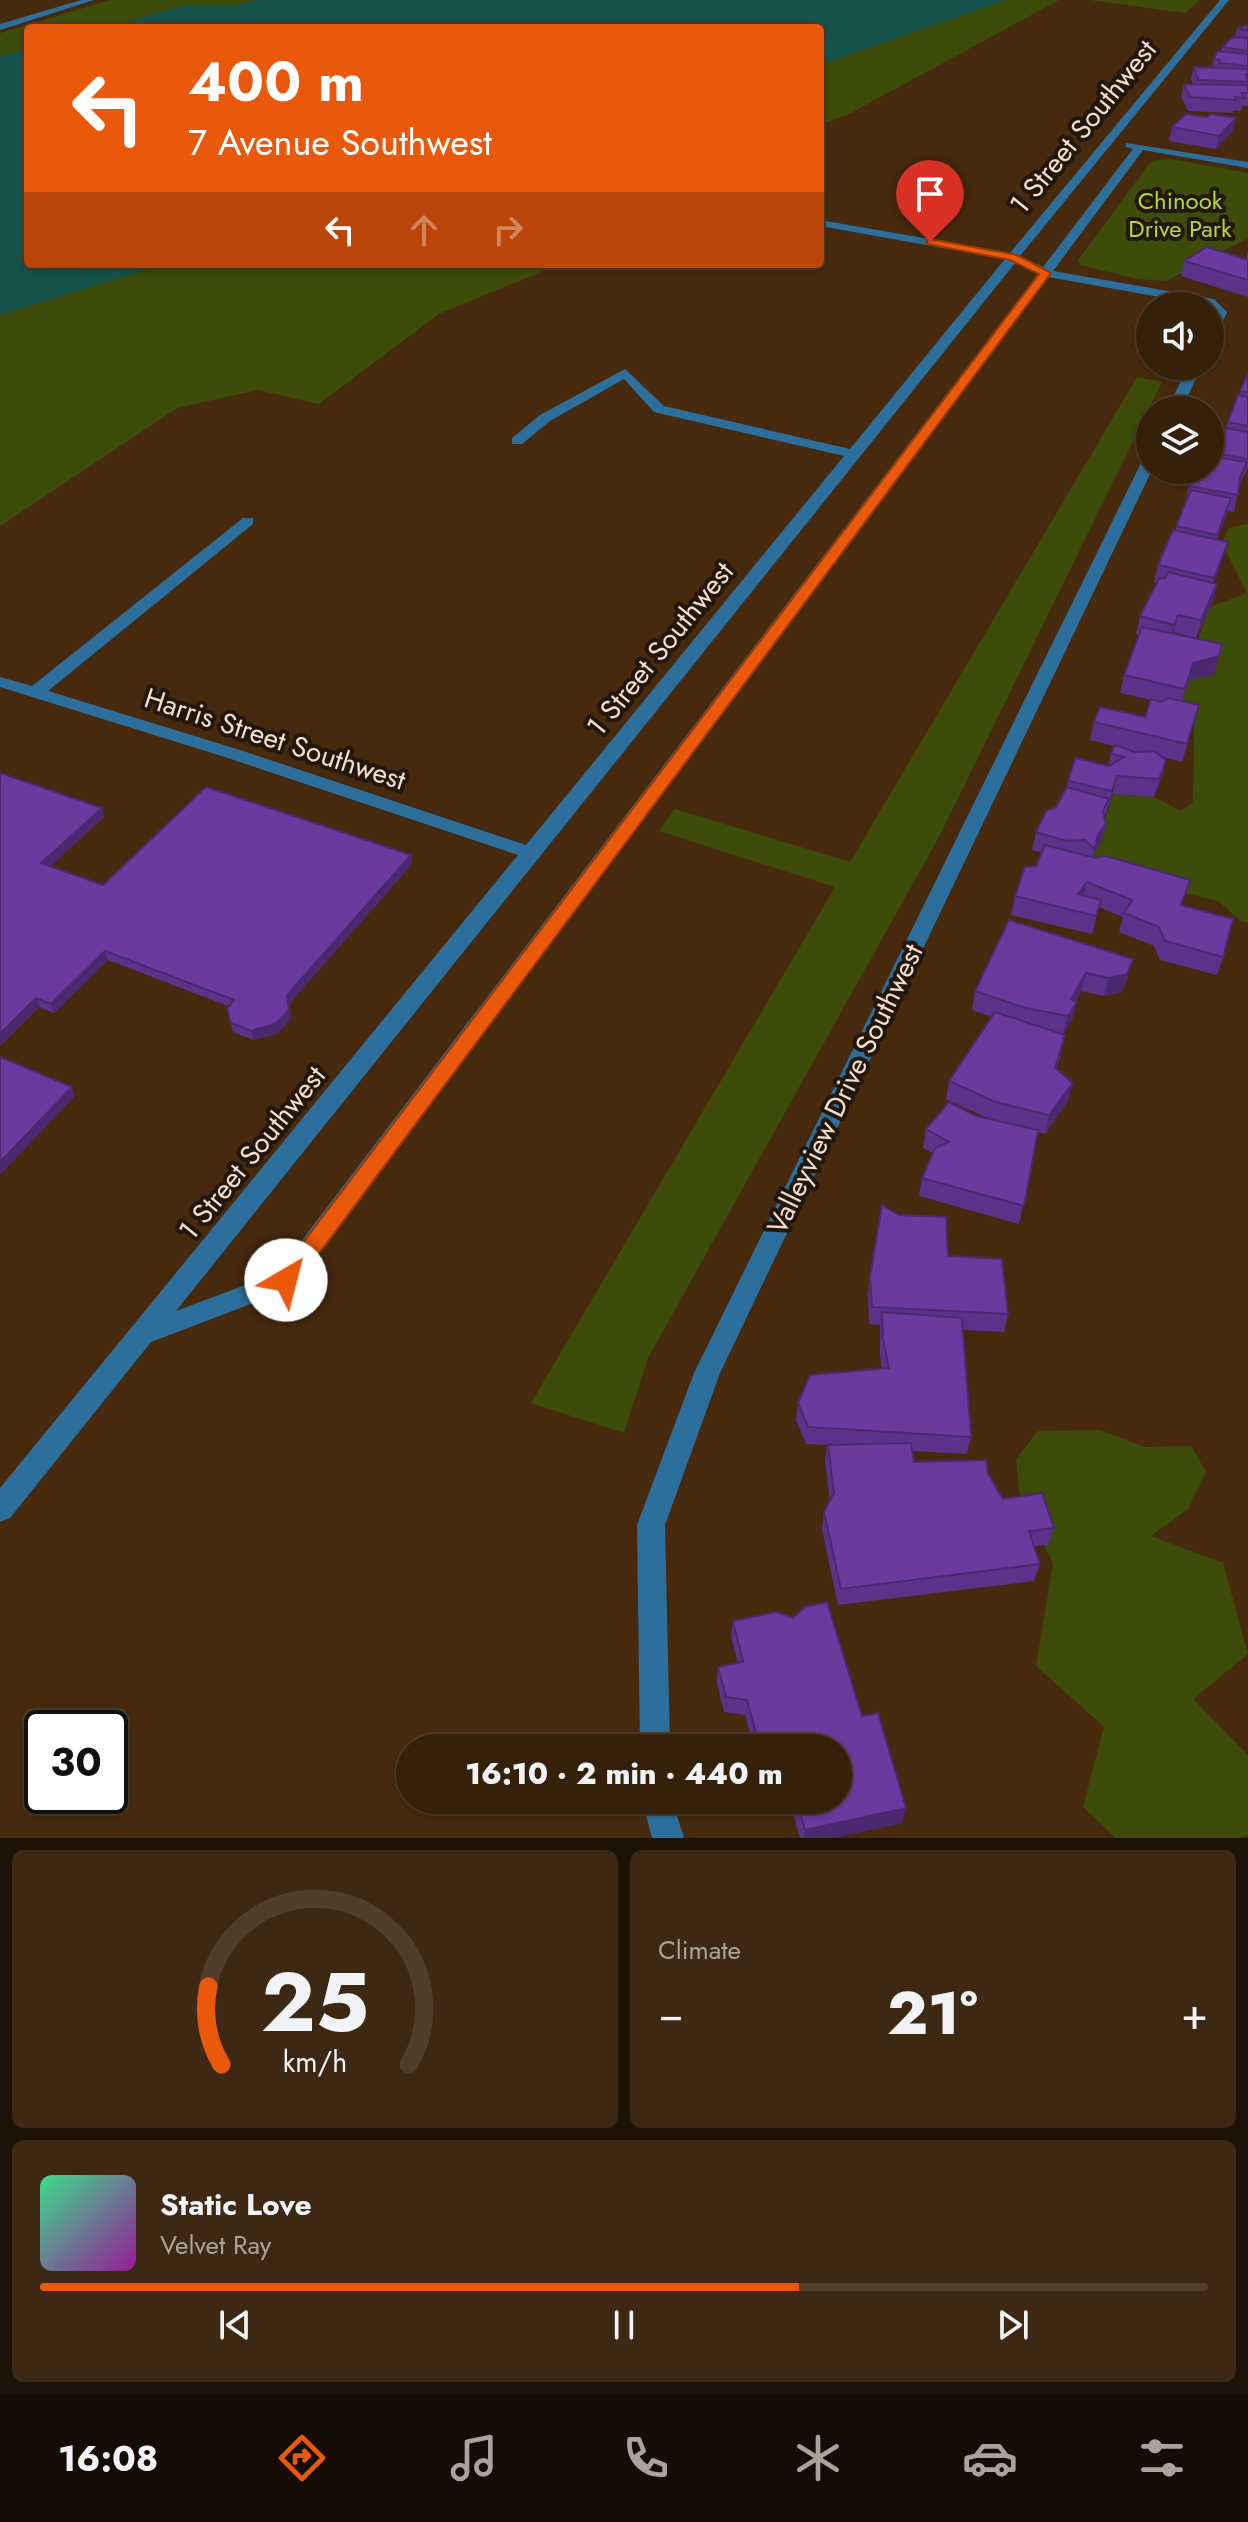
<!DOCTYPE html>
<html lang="en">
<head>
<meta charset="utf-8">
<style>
  body { margin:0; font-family:Jost,sans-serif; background:#3d2813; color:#f1f3f6; height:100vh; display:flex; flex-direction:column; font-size:30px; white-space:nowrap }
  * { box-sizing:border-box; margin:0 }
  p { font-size:26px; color:#aaa39c }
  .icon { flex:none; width:44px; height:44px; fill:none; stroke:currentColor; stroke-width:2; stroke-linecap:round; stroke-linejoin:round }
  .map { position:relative; height:1838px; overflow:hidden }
  .sheet { display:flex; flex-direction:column; gap:12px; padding:12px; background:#1d1206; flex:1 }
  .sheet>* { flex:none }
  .top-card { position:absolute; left:24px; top:24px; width:800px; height:244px; border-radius:8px; box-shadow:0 2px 6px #0004,0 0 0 2px #4f3e2b; background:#ea580c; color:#fff; overflow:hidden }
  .fabs { position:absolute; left:1136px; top:292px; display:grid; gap:16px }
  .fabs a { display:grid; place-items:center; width:88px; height:88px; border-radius:50%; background:#35200a; box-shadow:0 2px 6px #0004,0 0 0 2px #4f3e2b; font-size:40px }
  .speed { position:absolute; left:24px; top:1710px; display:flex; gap:16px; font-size:40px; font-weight:700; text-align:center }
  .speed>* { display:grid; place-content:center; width:104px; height:104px; border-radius:50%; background:#35200a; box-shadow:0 2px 6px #0004,0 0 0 2px #4f3e2b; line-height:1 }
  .speed .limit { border:4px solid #111; border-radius:12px; background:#fff; color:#111 }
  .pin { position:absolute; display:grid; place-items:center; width:68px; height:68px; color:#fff; margin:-82px -34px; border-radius:50% 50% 50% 0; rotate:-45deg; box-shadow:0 0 8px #0007 }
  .pin .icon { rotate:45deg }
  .me { position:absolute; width:88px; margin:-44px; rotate:37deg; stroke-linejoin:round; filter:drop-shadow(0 0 6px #0008) }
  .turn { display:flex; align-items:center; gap:28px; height:168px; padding:0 32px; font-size:36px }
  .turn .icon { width:104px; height:104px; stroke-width:2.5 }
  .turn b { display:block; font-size:56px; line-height:68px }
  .lanes { display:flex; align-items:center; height:76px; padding:0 32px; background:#0003; justify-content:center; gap:40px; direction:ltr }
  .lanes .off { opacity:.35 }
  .big { font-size:60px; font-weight:800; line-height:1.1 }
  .sheet .card { flex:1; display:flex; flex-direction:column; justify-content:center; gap:12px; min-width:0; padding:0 28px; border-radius:12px; background:#3d2813 }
  .sheet .dial { align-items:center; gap:0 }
  .dial svg { height:208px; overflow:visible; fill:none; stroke:#4f3e2b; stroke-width:7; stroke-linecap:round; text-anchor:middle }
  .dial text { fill:#f1f3f6; stroke:none }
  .song { display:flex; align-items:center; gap:24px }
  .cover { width:96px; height:96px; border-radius:12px; background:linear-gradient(135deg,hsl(150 70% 55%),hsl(300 70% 35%)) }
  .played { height:8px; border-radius:4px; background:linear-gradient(90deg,#ea580c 65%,#4f3e2b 65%) }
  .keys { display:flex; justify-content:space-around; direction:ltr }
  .heat { display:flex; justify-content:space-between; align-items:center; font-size:44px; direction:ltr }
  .sheet .tiles { flex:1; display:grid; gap:12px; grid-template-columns:1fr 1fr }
  .card:last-child { grid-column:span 2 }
  .trip { position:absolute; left:396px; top:1734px; width:456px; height:80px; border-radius:40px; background:#35200a; box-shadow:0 2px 6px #0004,0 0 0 2px #4f3e2b; font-weight:800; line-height:80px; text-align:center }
  .tab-bar { display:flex; height:128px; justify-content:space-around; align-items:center; background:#150d04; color:#aaa39c }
  .tab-bar .icon { width:56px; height:56px }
  .tab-bar .current { color:#ea580c }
  .tab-bar b { font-size:36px; color:#f1f3f6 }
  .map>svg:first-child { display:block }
  .green { fill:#3d4c09 }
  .water { fill:#16544b }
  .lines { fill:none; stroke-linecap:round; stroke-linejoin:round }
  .minor { fill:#2d6f9c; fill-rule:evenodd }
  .wall { fill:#5b3289 }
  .shaded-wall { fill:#4a296f }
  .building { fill:#6a3a9f; stroke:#4a296f; stroke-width:2 }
  .route { fill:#ea580c; stroke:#983908; stroke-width:2 }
  .labels { text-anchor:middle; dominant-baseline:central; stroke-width:8; stroke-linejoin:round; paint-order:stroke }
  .far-park-label { font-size:24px; fill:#b5db33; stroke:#23160b }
  .street-label { font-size:28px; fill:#f1decf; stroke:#23160b }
</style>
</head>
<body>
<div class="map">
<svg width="1248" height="1838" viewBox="0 0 1248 1838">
  <rect width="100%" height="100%" fill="#472a0e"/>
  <g class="green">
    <path d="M110,0h146l-23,6 -48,-1 -82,23h-75v21l-28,7v-23z"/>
    <path d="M1006,0h53l-210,114 -29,11v-60z"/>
    <path d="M1090,0h109l-13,13z"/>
    <path d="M1171,159l77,14v65l-82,43 -29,-2 -57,-14 -2,-5 71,-96 8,-4z"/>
    <path d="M165,264h395l-121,50 -120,90 -61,-14 -81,18 -177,118v-211z"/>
    <path d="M1137,377l25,5 -222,453 -292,523 -24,75 -93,-30 304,-516 -176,-56 16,-22 175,53z"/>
    <path d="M1248,524v399l-6,-1 -24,-21 -129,-31 24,-76 41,3 27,14 12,-9 1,-79 -14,-16 8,-26 26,-8 3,-11 -21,-18 14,-37 37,-14 -25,-50 7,-15z"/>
    <path d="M1100,1430l45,17 46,-1 15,26 -18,37 -37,27 72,27 25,91 -55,45 55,56v80l-9,3h-123l-33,-31 21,-80 -68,-61 17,-102 -34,-73 -3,-32 22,-28z"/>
  </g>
  <g class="water">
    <path d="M256,0h750l-186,65v-37h-717l82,-23 48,1z"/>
    <path d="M28,49v215h137l-165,51v-259z"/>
  </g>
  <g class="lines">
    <g class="minor">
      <path d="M81,0h13l-94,30v-6z"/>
      <path d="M1220,0h9l-209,256 23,11 90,-118 -7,-2v-4l122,19v6l-105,-18 -90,121 161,28 13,13 -12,27 -5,1v-18l4,-9 -4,-7 -162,-29 -753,1010 -144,55 -141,176 -10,4v-34l518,-633 -290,-97 -228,-71v-10l32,9 211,-168h10v6l-205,167 192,59 286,95 318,-389 -190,-44 -30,-33 -74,42 -28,23h-10v-6l28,-23 85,-46 39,37 186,43 155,-190 -185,-33v-6l190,33zM1015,263l23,11 -761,999 -101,38z"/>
      <path d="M1188,366h14l-21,44h-14z"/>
      <path d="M1150,455l2,15 -432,903 -55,152 5,223h-30l-3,-223 57,-152 449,-914z"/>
      <path d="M642,1800h30l12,38h-32z"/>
    </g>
  </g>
  <g class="wall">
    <path d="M1248,25v81h-6l-1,5 -8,-1v3l-45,-2 -7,-14 3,-13h9l-2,-5 3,-12h18l2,-8 7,-8 1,-4 13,-10 2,-9z"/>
    <path d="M1207,117l26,14 -17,18 -47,-8 3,-14z"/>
    <path d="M1248,251v46l-67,-21 3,-15 62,-2z"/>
    <path d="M1248,373v94l-9,20 -5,25 -6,-1 -11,28 11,3 -14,41 3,1 -4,17 -17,37 -22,-6 -1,2 41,40 -26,7 -6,20 17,4 -17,57 -19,-5 3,3 -4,18 -8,19 -41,-3 -9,24 2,7 -5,18 -6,8 -2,7 89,47 41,52 -6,18 -57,-15 -6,-14 -35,-14 4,-15 -24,-10 -7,27 -81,-19 4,-19 21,-30 6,-13 -10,-3 4,-18 20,-25 10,-19 2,-7 40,-15 3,-13 4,-7 -25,-6 4,-18 51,-5 6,-17 -31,-7 4,-18 15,-41h-3l4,-18 17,-33 -3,-1 4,-17 17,-34 11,-28h-1l4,-17 25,-30z"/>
    <path d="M0,773l102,35 2,9 -54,49 53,19 308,-30 1,9 -123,140 2,15 -14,15 -24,6 -20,-8 -6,-24 1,-2 -120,-46 -54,53 -15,-6 -39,39z"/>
    <path d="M1009,920l119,57 -6,15 -18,4 -23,-5 -5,10 1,1 -5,18 -9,14 -2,20 -5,15 12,32 -23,33 -7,-2 -19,92 -100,-28 3,-18 11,-25 -10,-5 3,-19 50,-13 16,4 -46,-21 3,-18 43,-64 -20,-7 3,-19z"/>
    <path d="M948,1256l60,58 -4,18 -41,-2 8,107 -4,17 -55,-3 2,11 74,12 15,25 51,29 -6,17 -14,1 6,18 -6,17 -196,24 -16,-76 2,-17 6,-11 -5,-39 2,-17 -21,-1 -10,-24 2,-17 84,-34 -2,-12v-32l-11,-1 -1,-29 2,-18z"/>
    <path d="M733,1621l129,95 40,107 -69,15h-33l-10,-38h48v-52h-84l-9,-33 -21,-3 -7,-29 1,-16 20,-4 -7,-26z"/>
  </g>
  <g class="shaded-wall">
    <path d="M1236,118l-3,13 -17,18 3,-13z"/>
    <path d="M1247,462l-4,17 -7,15 4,-17z"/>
    <path d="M1231,498l-5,17 -14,36 5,-16z"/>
    <path d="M1228,542l-5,16 -13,37 4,-17z"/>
    <path d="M1217,584l-4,17 -17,37 5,-18z"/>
    <path d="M1178,615l-4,17 -5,10 5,-17z"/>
    <path d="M1219,656l-5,18 -26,7 -8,26 13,-44z"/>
    <path d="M1166,760l-4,18 -8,19 5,-18z"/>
    <path d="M1117,776l-4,18 -5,15 4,-18z"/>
    <path d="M102,808l2,9 -60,55 -3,-9z"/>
    <path d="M1106,825l-5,18 -6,8 -5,16 9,-34z"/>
    <path d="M411,855l1,9 -123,140 2,15 -14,15 -24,6 -2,-9 36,-36z"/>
    <path d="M1087,882l-5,19 -9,12 5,-19z"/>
    <path d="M105,951l3,9 -54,53 -3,-9z"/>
    <path d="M1133,959l-11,33 -18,4 5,-18z"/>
    <path d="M1086,973l-5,18 -15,26 5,-18z"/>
    <path d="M36,998l3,9 -39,39v-12z"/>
    <path d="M1077,1002l-5,18 -9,14 5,-18z"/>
    <path d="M1073,1083l-5,18 -23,33 4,-19z"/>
    <path d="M72,1087l3,9 -75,79v-13z"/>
    <path d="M906,1808l-4,15 -69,15h-30l2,-8z"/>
  </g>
  <g class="building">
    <path d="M1248,25v5l-11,-2z"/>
    <path d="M1233,37l15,1v13l-26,-4z"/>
    <path d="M1217,51l31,3v12l-29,-3 1,-3 -6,-1z"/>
    <path d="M1194,67l54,2v5h-2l2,8 -50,-2z"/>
    <path d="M1184,84l64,1v8h-6l2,5 -9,-1 1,3 -46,-3z"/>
    <path d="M1186,114l21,3 4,-3 25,4 -17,18 -47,-9z"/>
    <path d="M1207,247l41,13v20l-64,-19z"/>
    <path d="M1248,373v20l-8,-2z"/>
    <path d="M1238,395l10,2v29l-20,-4z"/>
    <path d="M1226,428l22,4v27l-33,-6z"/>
    <path d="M1210,456l37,6 -7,15 -2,18 -49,-9 6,-16h15z"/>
    <path d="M1191,490l40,8 -14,37 -41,-9z"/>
    <path d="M1173,530l55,12 -14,36 -56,-13z"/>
    <path d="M1168,572l49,12 -16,36 -23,-5 -4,10 -34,-9 19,-37 6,-1z"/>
    <path d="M1142,627l80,17 -3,12 -26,7 -8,26 -61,-14z"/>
    <path d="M1168,698l31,7 -12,39 -93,-22 6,-15 45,10 6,-18 11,3z"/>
    <path d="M1115,745l20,7 19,-1 12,9 -7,19 -42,-3 -5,15 -44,-10 7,-23 34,8 15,-9 -13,-4z"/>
    <path d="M0,773l102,35 -61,55 62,22 103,-98 205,68 -124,140 2,15 -14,14 -24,7 -20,-8 -4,-15 7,-8 -129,-49 -54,53 -15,-6 -36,36z"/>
    <path d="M1067,787l42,12 -6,12 3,14 -7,8 -5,16 -9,-9 -18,1 -31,-9 10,-21 10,-4z"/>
    <path d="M1045,845l50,13 11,-2 84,24 -9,25 52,14 -10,38 -58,-16 -6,-14 -35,-14 8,-13 -45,-18 -9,12 23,6 -5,16 -81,-20 10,-29 11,-1z"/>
    <path d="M1009,920l124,39 -6,15 -18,4 -23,-5 -15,26 6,3 -9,14 -43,-8 -50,-17z"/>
    <path d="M995,1012l70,23 -10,33 18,15 -24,32 -53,-13 -47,-21z"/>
    <path d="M0,1057l72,30 -72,75z"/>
    <path d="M949,1102l27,14 62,14 -14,76 -102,-28 13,-30 14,-6 -23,-13z"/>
    <path d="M882,1205l17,10 47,2 2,39 54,3 6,55 -136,-7 -2,-30z"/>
    <path d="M882,1312l80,6 9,119 -163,-10 -10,-24 12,-28 79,-7 -6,-29z"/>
    <path d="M911,1443l3,19 72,-2 2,14 15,25 39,-6 12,35 -25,3 11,33 -199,25 -17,-77 10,-19 -6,-48z"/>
    <path d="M827,1602l35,114 16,-3 28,95 -101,22 -8,-30h41v-52h-78l-13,-48 -21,-3 -8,-30 25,-5 -10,-41 44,-9 16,6 12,-11z"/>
  </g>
  <path class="route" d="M930,239l87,16 34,18 -757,1014 -8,3 -7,-3 -4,-7 4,-6 760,-1000 -29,-14 -83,-16v-4z"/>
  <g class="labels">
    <g class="far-park-label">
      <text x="1180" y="200">Chinook<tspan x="1180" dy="28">Drive Park</tspan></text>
    </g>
    <g class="street-label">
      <text transform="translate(1083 127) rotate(-51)">1 Street Southwest</text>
      <text transform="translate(660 649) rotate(-51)">1 Street Southwest</text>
      <text transform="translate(275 739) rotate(18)">Harris Street Southwest</text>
      <text transform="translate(845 1089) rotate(-64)">Valleyview Drive Southwest</text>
      <text transform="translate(252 1153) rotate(-51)">1 Street Southwest</text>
    </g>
  </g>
</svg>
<div class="fabs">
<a><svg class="icon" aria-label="sound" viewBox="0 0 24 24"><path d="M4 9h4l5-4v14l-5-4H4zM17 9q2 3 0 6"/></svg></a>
<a><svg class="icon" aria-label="layers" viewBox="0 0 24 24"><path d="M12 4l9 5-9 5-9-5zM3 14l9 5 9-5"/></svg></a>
</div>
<div class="speed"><div class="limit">30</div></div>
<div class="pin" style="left:930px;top:242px;background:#d93025"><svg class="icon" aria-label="arrive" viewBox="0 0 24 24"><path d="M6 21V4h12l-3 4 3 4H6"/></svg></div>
<svg class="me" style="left:286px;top:1280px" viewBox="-20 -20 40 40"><circle r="19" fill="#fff"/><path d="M0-13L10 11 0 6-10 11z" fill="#ea580c"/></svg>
<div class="trip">16:10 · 2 min · 440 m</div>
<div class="top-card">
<div class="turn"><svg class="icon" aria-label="left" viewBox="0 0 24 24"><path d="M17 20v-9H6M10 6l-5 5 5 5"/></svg><div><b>400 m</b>7 Avenue Southwest</div></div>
<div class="lanes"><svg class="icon" aria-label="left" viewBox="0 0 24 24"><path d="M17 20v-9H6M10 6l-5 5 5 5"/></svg><svg class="icon off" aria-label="ahead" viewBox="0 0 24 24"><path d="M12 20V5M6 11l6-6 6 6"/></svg><svg class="icon off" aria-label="right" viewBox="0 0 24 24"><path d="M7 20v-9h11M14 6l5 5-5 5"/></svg></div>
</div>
</div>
<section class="sheet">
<div class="tiles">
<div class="card dial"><svg viewBox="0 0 100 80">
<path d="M14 69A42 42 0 1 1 86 69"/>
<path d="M14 69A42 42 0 0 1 9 39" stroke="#ea580c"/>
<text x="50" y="56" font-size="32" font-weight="700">25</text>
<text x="50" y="72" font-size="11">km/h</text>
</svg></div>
<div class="card"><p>Climate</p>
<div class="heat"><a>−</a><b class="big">21°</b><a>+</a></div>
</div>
<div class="card">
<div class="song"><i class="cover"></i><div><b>Static Love</b><p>Velvet Ray</p></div></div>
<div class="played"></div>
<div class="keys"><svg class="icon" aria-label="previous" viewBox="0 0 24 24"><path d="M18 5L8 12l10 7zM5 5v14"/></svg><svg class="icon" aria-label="pause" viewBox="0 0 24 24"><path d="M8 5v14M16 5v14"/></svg><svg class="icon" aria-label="next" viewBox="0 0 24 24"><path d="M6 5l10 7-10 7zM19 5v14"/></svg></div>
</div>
</div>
</section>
<nav class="tab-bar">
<b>16:08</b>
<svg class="icon current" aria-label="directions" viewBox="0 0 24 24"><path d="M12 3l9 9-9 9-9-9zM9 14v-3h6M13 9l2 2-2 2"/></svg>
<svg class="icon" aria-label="music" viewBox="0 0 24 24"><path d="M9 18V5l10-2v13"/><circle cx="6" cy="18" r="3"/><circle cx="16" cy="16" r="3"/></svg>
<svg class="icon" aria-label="phone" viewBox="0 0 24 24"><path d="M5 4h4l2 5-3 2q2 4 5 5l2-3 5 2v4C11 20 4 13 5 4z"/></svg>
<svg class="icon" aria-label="climate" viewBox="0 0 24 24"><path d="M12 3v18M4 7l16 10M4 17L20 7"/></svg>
<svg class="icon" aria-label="car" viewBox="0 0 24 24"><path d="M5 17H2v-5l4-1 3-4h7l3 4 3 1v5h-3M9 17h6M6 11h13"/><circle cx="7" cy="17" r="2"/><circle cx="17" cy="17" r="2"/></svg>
<svg class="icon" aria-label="filters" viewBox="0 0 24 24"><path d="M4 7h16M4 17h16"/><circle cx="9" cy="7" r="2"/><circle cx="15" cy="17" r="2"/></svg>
</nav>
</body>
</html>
